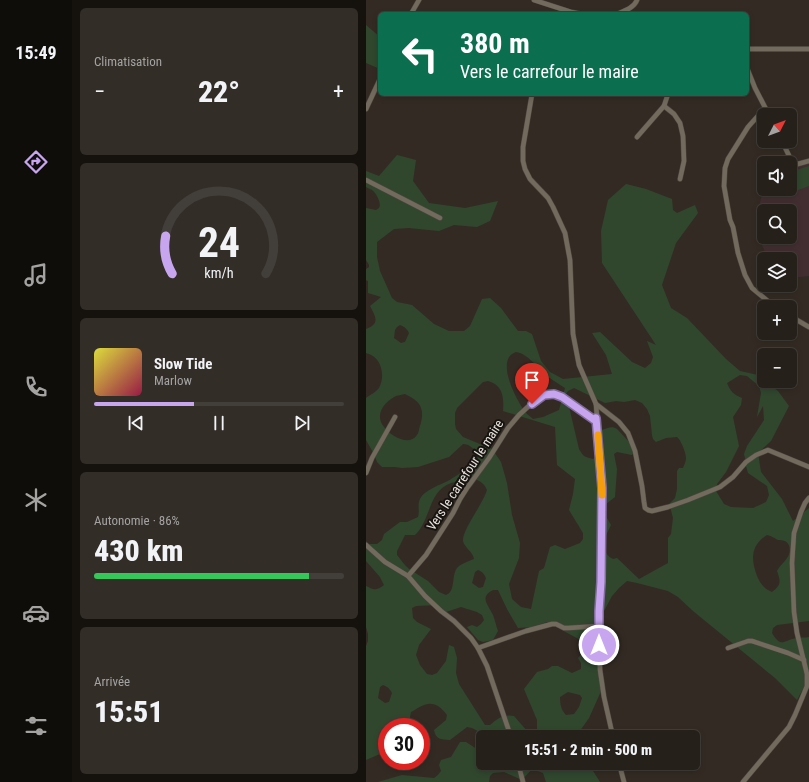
<!DOCTYPE html>
<html lang="fr">
<head>
<meta charset="utf-8">
<style>
  body { margin:0; font-family:"Roboto Condensed",sans-serif; background:#322d27; color:#f1f3f6; height:100vh; display:flex; flex-direction:column; font-size:15px; white-space:nowrap }
  * { box-sizing:border-box; margin:0 }
  p { font-size:13px; color:#a4a3a2 }
  .icon { flex:none; width:22px; height:22px; fill:none; stroke:currentColor; stroke-width:2; stroke-linecap:round; stroke-linejoin:round }
  .map { position:relative; flex:1; overflow:hidden }
  .panel { display:flex; flex-direction:column; gap:8px; padding:8px; background:#15120e; width:294px }
  .panel>* { flex:none }
  .hud { position:absolute; left:12px; top:12px; width:371px; height:84px; border-radius:6px; box-shadow:0 2px 6px #0003,0 0 0 1px #423e39; background:#0b6e4f; color:#fff; overflow:hidden }
  .needle { width:26px; rotate:48deg }
  .controls { position:absolute; left:391px; top:108px; display:grid; gap:8px }
  .controls a { display:grid; place-items:center; width:40px; height:40px; border-radius:6px; background:#26201a; box-shadow:0 2px 6px #0003,0 0 0 1px #423e39; font-size:20px }
  .speed { position:absolute; left:12px; top:718px; display:flex; gap:8px; font-size:20px; font-weight:700; text-align:center }
  .speed>* { display:grid; place-content:center; width:52px; height:52px; border-radius:50%; background:#26201a; box-shadow:0 2px 6px #0003,0 0 0 1px #423e39; line-height:1 }
  .speed .limit { border:6px solid #d22; background:#fff; color:#111 }
  .pin { position:absolute; display:grid; place-items:center; width:34px; height:34px; color:#fff; margin:-41px -17px; border-radius:50% 50% 50% 0; rotate:-45deg; box-shadow:0 0 4px #0007 }
  .pin .icon { rotate:45deg }
  .me { position:absolute; width:44px; margin:-22px; rotate:0deg; stroke-linejoin:round; filter:drop-shadow(0 0 3px #0008) }
  .turn { display:flex; align-items:center; gap:14px; height:84px; padding:0 16px; font-size:18px }
  .turn .icon { width:52px; height:52px; stroke-width:2.5 }
  .turn b { display:block; font-size:28px; line-height:34px }
  .big { font-size:30px; font-weight:800; line-height:1.1 }
  .panel .card { flex:1; display:flex; flex-direction:column; justify-content:center; gap:6px; min-width:0; padding:0 14px; border-radius:6px; background:#322d27 }
  .panel .dial { align-items:center; gap:0 }
  .dial svg { height:104px; overflow:visible; fill:none; stroke:#423e39; stroke-width:7; stroke-linecap:round; text-anchor:middle }
  .dial text { fill:#f1f3f6; stroke:none }
  .song { display:flex; align-items:center; gap:12px }
  .cover { width:48px; height:48px; border-radius:6px; background:linear-gradient(135deg,hsl(60 70% 55%),hsl(340 70% 35%)) }
  .played { height:4px; border-radius:2px; background:linear-gradient(90deg,#c7a6ef 40%,#423e39 40%) }
  .keys { display:flex; justify-content:space-around; direction:ltr }
  .heat { display:flex; justify-content:space-between; align-items:center; font-size:22px; direction:ltr }
  .charge { height:6px; border-radius:3px; background:linear-gradient(90deg,#34c759 86%,#423e39 0) }
  .trip { position:absolute; left:110px; top:730px; width:224px; height:40px; border-radius:6px; background:#26201a; box-shadow:0 2px 6px #0003,0 0 0 1px #423e39; font-weight:800; line-height:40px; text-align:center }
  main { display:flex; flex:1; min-height:0 }
  .menu { display:flex; flex-direction:column; width:72px; justify-content:space-around; align-items:center; background:#0f0d0a; color:#a4a3a2 }
  .menu .icon { width:28px; height:28px }
  .menu .selected { color:#c7a6ef }
  .menu b { font-size:18px; color:#f1f3f6 }
  .map>svg:first-child { display:block }
  .education { fill:#422e31; fill-rule:evenodd }
  .green { fill:#30472e; fill-rule:evenodd }
  .lines { fill:none; stroke-linecap:round; stroke-linejoin:round }
  .minor-casing { stroke:#504841; stroke-width:5.5 }
  .minor { stroke:#726b5d; stroke-width:4.5 }
  .route-casing { stroke:#816c9b; stroke-width:10 }
  .route { stroke:#c7a6ef; stroke-width:7 }
  .slow { stroke:#f59e0b; stroke-width:7 }
  .labels { text-anchor:middle; dominant-baseline:central; stroke-width:4; stroke-linejoin:round; paint-order:stroke }
  .street-label { font-size:13px; fill:#e8e2dd; stroke:#181410 }
</style>
</head>
<body>
<main>
<nav class="menu">
<b>15:49</b>
<svg class="icon selected" aria-label="directions" viewBox="0 0 24 24"><path d="M12 3l9 9-9 9-9-9zM9 14v-3h6M13 9l2 2-2 2"/></svg>
<svg class="icon" aria-label="music" viewBox="0 0 24 24"><path d="M9 18V5l10-2v13"/><circle cx="6" cy="18" r="3"/><circle cx="16" cy="16" r="3"/></svg>
<svg class="icon" aria-label="phone" viewBox="0 0 24 24"><path d="M5 4h4l2 5-3 2q2 4 5 5l2-3 5 2v4C11 20 4 13 5 4z"/></svg>
<svg class="icon" aria-label="climate" viewBox="0 0 24 24"><path d="M12 3v18M4 7l16 10M4 17L20 7"/></svg>
<svg class="icon" aria-label="car" viewBox="0 0 24 24"><path d="M5 17H2v-5l4-1 3-4h7l3 4 3 1v5h-3M9 17h6M6 11h13"/><circle cx="7" cy="17" r="2"/><circle cx="17" cy="17" r="2"/></svg>
<svg class="icon" aria-label="filters" viewBox="0 0 24 24"><path d="M4 7h16M4 17h16"/><circle cx="9" cy="7" r="2"/><circle cx="15" cy="17" r="2"/></svg>
</nav>
<section class="panel">
<div class="card"><p>Climatisation</p>
<div class="heat"><a>−</a><b class="big">22°</b><a>+</a></div>
</div>
<div class="card dial"><svg viewBox="0 0 100 80">
<path d="M14 69A42 42 0 1 1 86 69"/>
<path d="M14 69A42 42 0 0 1 9 40" stroke="#c7a6ef"/>
<text x="50" y="56" font-size="32" font-weight="700">24</text>
<text x="50" y="72" font-size="11">km/h</text>
</svg></div>
<div class="card">
<div class="song"><i class="cover"></i><div><b>Slow Tide</b><p>Marlow</p></div></div>
<div class="played"></div>
<div class="keys"><svg class="icon" aria-label="previous" viewBox="0 0 24 24"><path d="M18 5L8 12l10 7zM5 5v14"/></svg><svg class="icon" aria-label="pause" viewBox="0 0 24 24"><path d="M8 5v14M16 5v14"/></svg><svg class="icon" aria-label="next" viewBox="0 0 24 24"><path d="M6 5l10 7-10 7zM19 5v14"/></svg></div>
</div>
<div class="card"><p>Autonomie · 86%</p><b class="big">430 km</b><div class="charge"></div></div>
<div class="card"><p>Arrivée</p><b class="big">15:51</b></div>
</section>
<div class="map">
<svg width="443" height="782" viewBox="0 0 443 782">
  <rect width="100%" height="100%" fill="#332b23"/>
  <path class="education" d="M443,162v114l-19,2v-19h-22l-10,-23v-11l5,-9 -3,-13 4,-17v3h26v-20zM398,211h26v26h-26z"/>
  <g class="green">
    <path d="M0,25l14,12v32l-14,-6z"/>
    <path d="M31,155l19,5 -3,21 16,22 36,5 33,-7 -8,20 -13,6 -23,-2 -15,6 -30,-3 -15,1 -17,13v15l3,14 12,27 5,4 15,3 22,19 15,7h15l6,-5 12,-27 8,-1 11,10 17,23h8l6,3 9,27 9,11 13,7 49,-5 -6,-19 -14,-22 8,-1 32,30 13,6 6,-5 2,-6 -6,-16 9,4 -54,-82 -1,-32 7,-31 18,-16 20,5 26,10 1,11 4,3 18,-8 3,8 -22,30 -14,42 9,23 16,10 39,41 14,12 18,4 6,5v1h1l13,10 11,15 -18,35 -13,12 3,19 21,27 11,22 16,-13v113l-32,4 -4,3 -1,5c9,15 11,8 24,5 5,-1 9,0 13,-1v47l-3,-1 -9,17 -22,-22 -82,-67 -15,-14 -10,-6 -31,-8 -10,-2 -8,7 -7,8 -15,28 5,65 -13,29 -12,17v2h-82l-8,-1 -15,-8 -5,-1 -17,13c-9,-1 -14,0 -16,-10l12,-10 1,-5c-3,-4 -5,-6 -9,-9 -10,-6 -18,1 -27,6l-1,5 4,10h-27v24l-21,9v-114l2,-5v-7l-2,-7v-41c8,4 10,5 18,-1l-4,-8 -14,-16v-20l3,3h8l5,-4 2,-6 16,-12h7l11,-5c2,-6 -1,-12 2,-18 4,-9 20,-14 28,-18 10,-6 20,-13 29,-19l2,-7c-5,-5 -8,-11 -16,-11l-14,13 -31,10 -16,1 -7,-1h-13l-5,-5 -3,-8 -8,-14v-42c4,-3 10,-6 13,-10 7,-13 2,-32 -13,-35v-24c14,-5 10,-12 4,-23l11,-9 -13,-4v-12l-2,-1v-11l3,-2v-2l-3,-5v-52l10,2c1,-1 2,-1 3,-2 3,-5 -3,-15 -7,-18 -2,-1 -4,-2 -6,-3v-16l13,5zM34,325c5,2 7,4 9,8l-4,9 -4,1 -7,-5 1,-8 2,-3zM150,352c13,2 22,17 32,25 6,4 11,7 17,11l-6,22 -16,7 -10,2c-2,-2 -5,-4 -7,-6 -9,-11 -32,-54 -10,-61zM374,375l7,1 12,10 2,7 -4,24 6,-11 1,14 -17,26 -3,8 2,8v4l2,7 19,13 2,9 -3,7 -13,6 -22,-1 -7,-3 -8,-13 1,-7 9,-12 13,-26 -6,-29 8,-12 1,-7c-8,-3 -12,-7 -15,-15zM122,381c15,4 16,16 15,30l52,16 2,38 18,14 -2,15 -4,16 14,23v6l-3,4 -15,6 -10,-4 -5,2 -6,21 -5,3 -8,38 -10,-2 -9,-8 -3,-15 10,-26 1,-15 -8,-28 -5,-32 -6,-21 -9,-13 -29,-12 -7,-8 -1,-5v-11l2,-5 26,-26zM208,388l31,15 11,-2 8,1 11,-2 7,3 5,6 3,7 2,19 1,4 3,3 10,-4 11,-1c4,3 9,16 9,21 0,4 -2,7 -3,10h-4l-2,3v18l-2,9 -5,5v3l3,12 -2,16 -3,4v25l-29,16 -22,-21 -4,1c-5,-2 -10,-9 -10,-16 1,-4 6,-14 8,-18l-10,-17 14,-11 2,-28 -3,-15 3,-2 15,3 2,-3 -2,-7 -15,-16c-6,-4 -9,0 -16,1 -2,0 -4,0 -6,0l-2,3 6,14v8l-6,4c-9,-2 -10,-3 -14,-10l-13,-55 2,-3zM39,394c6,3 14,7 16,14 2,5 1,12 -1,18 -1,2 -1,7 -3,9 -8,12 -26,1 -33,-8 -9,-11 -2,-23 10,-30 3,-2 8,-2 11,-3zM107,478c7,3 11,5 14,12 -4,14 -25,40 -24,51 1,6 10,11 11,18 -5,2 -11,4 -15,7 -9,7 -2,25 -13,29l-7,-3 -11,-11 -19,-12 -5,-5 -7,-9v-4l8,-16h10c16,-15 13,-44 36,-52 7,-2 15,-3 22,-5zM401,535c5,1 7,3 11,5 2,0 5,0 7,1 6,3 6,12 2,17 -3,5 -7,7 -10,13 4,11 4,14 -5,21 -8,-3 -12,-9 -15,-16 -6,-16 -7,-30 10,-41zM112,570c5,2 6,4 8,8l-3,9 -4,1 -7,-5 3,-11zM127,590h5l9,19 11,19 14,-1 15,-5h5l8,7 24,13 1,8 -7,8 3,5v6l-9,4 -14,-7h-6l-4,3 -11,3 -13,17 13,31v11l-4,3 -5,-2 -14,-16c-10,-2 -16,2 -24,9h-5l-26,-41 -3,-11 1,-15 -3,-11 -5,-2 -3,16 -9,12 -5,2 -5,-1 -7,-9 -4,-10 3,-10 12,-16 -14,-7 -4,-4 -1,-10 4,-2 22,-1 8,7 15,-5 16,5 5,3 2,5 -3,4 -4,3 -5,-2 -5,2 11,13 5,2 10,-2 5,-9c-2,-5 -3,-11 -5,-16 -5,-10 -14,-18 0,-25zM17,685c5,2 7,4 9,8l-3,9 -4,1 -7,-5 2,-11zM202,692l12,3 2,3 -3,9 -5,7 -8,1c-5,-5 -6,-11 -6,-18z"/>
    <path d="M443,166v20l-27,10 -3,-7h11v-17z"/>
    <path d="M94,742h6l17,11v10h105l12,19h-54l-3,-9 -11,-4 -10,11 -18,-8 -11,1 -3,3 -1,6h-111l24,-7 32,3 4,-3 3,-4 -2,-6 2,-5 10,-3z"/>
  </g>
  <g class="lines">
    <defs>
      <g id="minor">
        <path d="M168,0l37,12 10,2"/>
        <path d="M45,14l8,-14"/>
        <path d="M251,14c7,-3 17,-6 20,-14"/>
        <path d="M381,49h62"/>
        <path d="M381,68l8,20 14,27"/>
        <path d="M166,94l-9,53v14l2,8 5,10 18,19 5,9 12,26 5,27 3,74 6,31 17,39 23,18 9,11 7,18 7,35 2,16 1,6 3,2 4,1 16,-4 20,-7 32,-13 13,-10 13,-15 10,-7 12,-5 41,17"/>
        <path d="M298,106l10,8 6,9 3,13 1,25 -4,18"/>
        <path d="M399,108l-17,19 -20,32 -3,9 -1,18 6,34 3,7 5,26 7,22 7,13 17,14 7,5"/>
        <path d="M0,109l14,-30"/>
        <path d="M271,137l27,-31 4,-12"/>
        <path d="M416,141l10,21 6,2 11,-3"/>
        <path d="M0,180l74,38"/>
        <path d="M424,316l19,11"/>
        <path d="M230,418l6,70 -1,94 -2,50 1,38 4,27 9,40"/>
        <path d="M0,473l6,-15 23,-41"/>
        <path d="M0,545l19,17 23,14 17,20 16,15 13,10 17,17 7,10 9,18 24,71"/>
        <path d="M42,576l18,-21 27,-42 7,-14 7,-11 22,-30 19,-30 11,-13 12,-11 13,-9 10,-1 8,3 31,22h2l2,-2 -1,-13"/>
        <path d="M112,648l48,-17 26,-7h4l8,4h4l31,-2"/>
        <path d="M362,648l20,-7h4l36,12 16,7"/>
        <path d="M152,763l5,19"/>
        <path d="M253,763l5,19"/>
        <path d="M377,782l46,-55 6,-12 12,-29v-12l-10,-41 -3,-21 -2,-49 2,-30 7,-21 4,-9 4,-5"/>
      </g>
    </defs>
    <use href="#minor" class="minor-casing"/>
    <use href="#minor" class="minor"/>
  </g>
  <g class="lines">
    <defs>
      <path id="route" d="M166,404l12,-9 10,-1 8,3 31,22 2,1 1,-2 6,70 -1,94 -2,29v34"/>
    </defs>
    <use href="#route" class="route-casing"/>
    <use href="#route" class="route"/>
    <path class="slow" d="M232,435l4,60"/>
  </g>
  <g class="labels">
    <g class="street-label">
      <text transform="translate(99 475) rotate(-57)">Vers le carrefour le maire</text>
    </g>
  </g>
</svg>
<div class="controls">
<a><svg class="needle" viewBox="-14 -14 28 28"><path d="M0-13l5 13h-10z" fill="#e53935"/><path d="M0 13l5-13h-10z" fill="#a4a3a2"/></svg></a>
<a><svg class="icon" aria-label="sound" viewBox="0 0 24 24"><path d="M4 9h4l5-4v14l-5-4H4zM17 9q2 3 0 6"/></svg></a>
<a><svg class="icon" aria-label="search" viewBox="0 0 24 24"><circle cx="10" cy="10" r="6"/><path d="M15 15l6 6"/></svg></a>
<a><svg class="icon" aria-label="layers" viewBox="0 0 24 24"><path d="M12 4l9 5-9 5-9-5zM3 14l9 5 9-5"/></svg></a>
<a>+</a>
<a>−</a>
</div>
<div class="speed"><div class="limit">30</div></div>
<div class="pin" style="left:166px;top:404px;background:#d93025"><svg class="icon" aria-label="arrive" viewBox="0 0 24 24"><path d="M6 21V4h12l-3 4 3 4H6"/></svg></div>
<svg class="me" style="left:233px;top:645px" viewBox="-20 -20 40 40"><circle r="17" fill="#c7a6ef" stroke="#fff" stroke-width="3"/><path d="M0-11L8 9 0 5-8 9z" fill="#fff"/></svg>
<div class="trip">15:51 · 2 min · 500 m</div>
<div class="hud">
<div class="turn"><svg class="icon" aria-label="left" viewBox="0 0 24 24"><path d="M17 20v-9H6M10 6l-5 5 5 5"/></svg><div><b>380 m</b>Vers le carrefour le maire</div></div>
</div>
</div>
</main>
</body>
</html>
